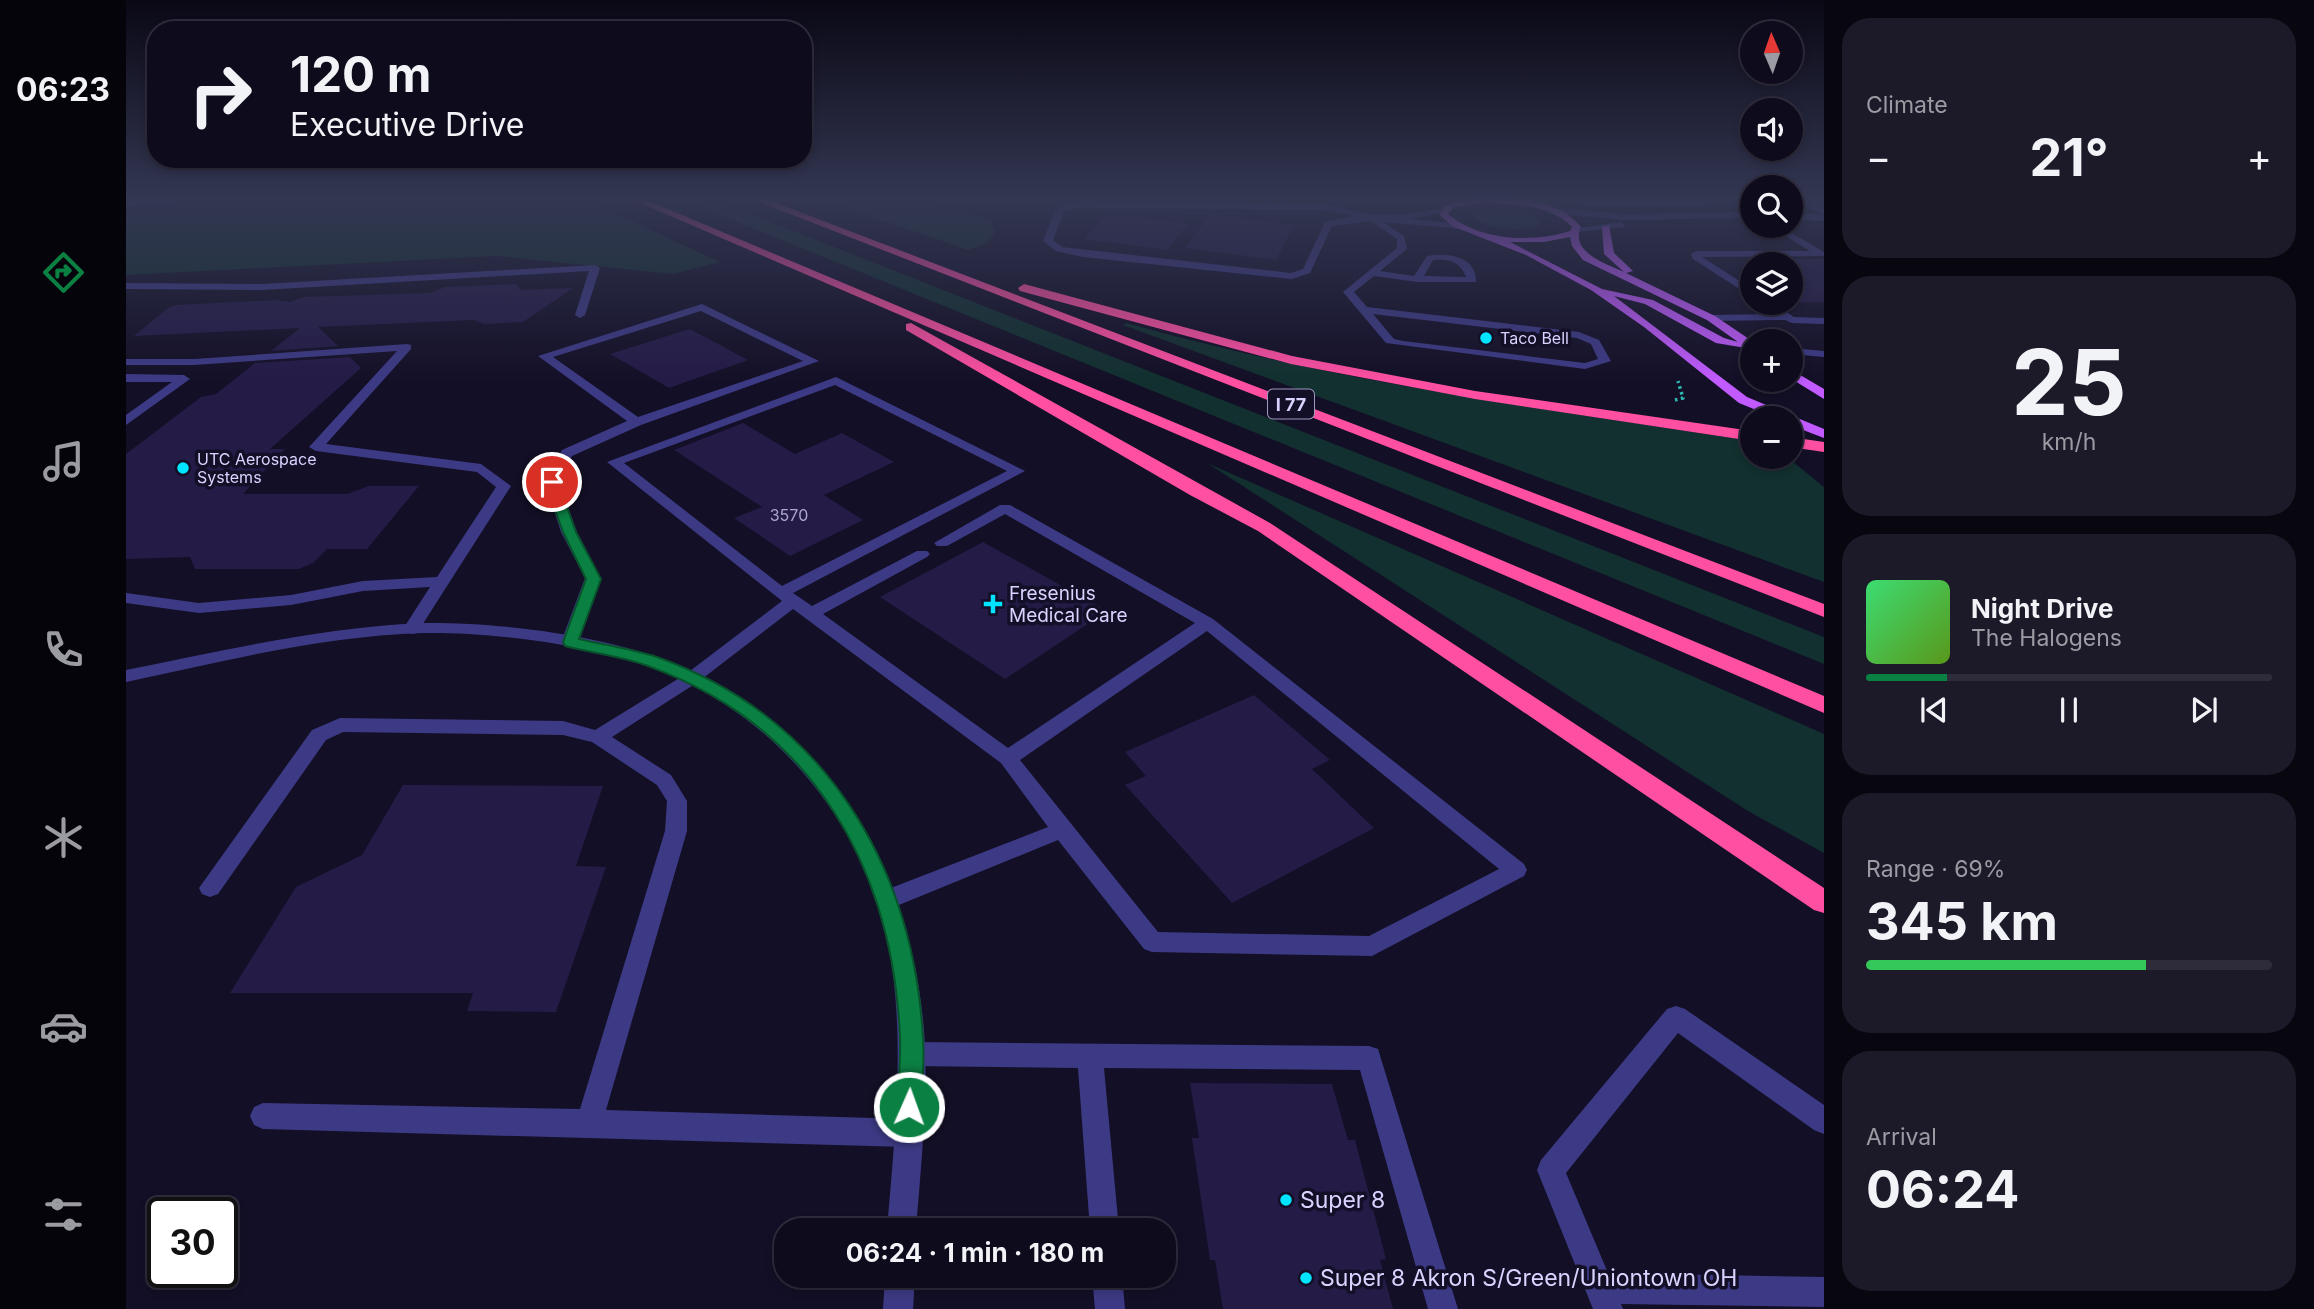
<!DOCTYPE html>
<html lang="en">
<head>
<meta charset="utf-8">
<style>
  body { margin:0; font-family:Inter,sans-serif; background:#1c1929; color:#f1f3f6; height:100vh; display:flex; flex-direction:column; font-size:26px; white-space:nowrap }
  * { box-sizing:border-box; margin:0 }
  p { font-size:23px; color:#9b9ba3 }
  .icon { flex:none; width:38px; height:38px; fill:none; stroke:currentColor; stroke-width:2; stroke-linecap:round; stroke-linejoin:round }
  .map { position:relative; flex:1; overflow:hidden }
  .sheet { display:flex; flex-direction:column; gap:18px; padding:18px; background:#08060f; width:490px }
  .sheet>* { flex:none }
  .hud { position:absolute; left:21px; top:21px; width:665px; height:147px; border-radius:28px; box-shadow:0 4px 10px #0003,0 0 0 2px #2e2b3b; background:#0e0b1c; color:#f1f3f6; overflow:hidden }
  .needle { width:46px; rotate:358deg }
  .buttons { position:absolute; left:1614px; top:21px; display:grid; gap:14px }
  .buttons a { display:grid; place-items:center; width:63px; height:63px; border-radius:50%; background:#0e0b1c; box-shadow:0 4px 10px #0003,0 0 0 2px #2e2b3b; font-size:35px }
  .speed { position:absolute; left:21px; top:1197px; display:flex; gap:14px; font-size:35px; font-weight:700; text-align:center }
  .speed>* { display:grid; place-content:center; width:91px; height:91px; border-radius:50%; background:#0e0b1c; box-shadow:0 4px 10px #0003,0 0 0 2px #2e2b3b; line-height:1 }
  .speed .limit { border:4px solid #111; border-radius:10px; background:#fff; color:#111 }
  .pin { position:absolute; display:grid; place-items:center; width:60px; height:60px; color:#fff; margin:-30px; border:4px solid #fff; border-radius:50%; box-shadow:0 2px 7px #0007 }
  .me { position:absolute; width:77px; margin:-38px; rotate:2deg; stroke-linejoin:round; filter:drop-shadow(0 0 5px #0008) }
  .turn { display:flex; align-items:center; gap:24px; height:147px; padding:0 28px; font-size:32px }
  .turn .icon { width:91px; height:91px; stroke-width:2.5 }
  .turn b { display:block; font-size:49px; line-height:60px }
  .big { font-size:52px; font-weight:700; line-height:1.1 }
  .sheet .widget { flex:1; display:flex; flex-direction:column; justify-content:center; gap:10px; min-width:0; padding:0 24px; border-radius:28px; background:#1c1929 }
  .sheet .dial { align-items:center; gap:0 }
  .dial b { font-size:91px; line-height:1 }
  .song { display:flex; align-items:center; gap:21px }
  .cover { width:84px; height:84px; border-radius:10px; background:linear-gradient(135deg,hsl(140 70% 55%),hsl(90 70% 35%)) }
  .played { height:7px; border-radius:4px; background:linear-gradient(90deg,#0b8043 20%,#2e2b3b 20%) }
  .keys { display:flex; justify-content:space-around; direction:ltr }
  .heat { display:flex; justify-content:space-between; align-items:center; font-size:38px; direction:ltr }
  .charge { height:10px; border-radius:5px; background:linear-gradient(90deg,#34c759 69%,#2e2b3b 0) }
  .trip { position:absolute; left:648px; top:1218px; width:402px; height:70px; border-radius:28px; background:#0e0b1c; box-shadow:0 4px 10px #0003,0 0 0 2px #2e2b3b; font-weight:700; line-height:70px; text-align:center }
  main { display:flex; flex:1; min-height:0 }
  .dock { display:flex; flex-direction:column; width:126px; justify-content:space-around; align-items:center; background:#06040b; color:#9b9ba3 }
  .dock .icon { width:49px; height:49px }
  .dock .on { color:#0b8043 }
  .dock b { font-size:32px; color:#f1f3f6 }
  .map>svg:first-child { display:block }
  .green { fill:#12302f }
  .building { fill:#241b47 }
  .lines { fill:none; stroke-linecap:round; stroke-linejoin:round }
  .path { stroke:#2fb8b0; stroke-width:3.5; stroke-dasharray:2.5 3.5; stroke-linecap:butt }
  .service { fill:#3d3a85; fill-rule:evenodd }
  .minor { fill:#3d3a85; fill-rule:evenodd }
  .tertiary { fill:#3d3a85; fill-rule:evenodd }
  .primary { fill:#c25bff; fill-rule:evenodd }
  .motorway { fill:#ff4fa3; fill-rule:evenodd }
  .route { fill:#0b8043; stroke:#07532c; stroke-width:2 }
  .poi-dot { fill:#00e5ff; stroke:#130f26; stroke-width:2.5 }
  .labels { text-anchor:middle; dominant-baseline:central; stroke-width:7; stroke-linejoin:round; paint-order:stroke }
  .far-poi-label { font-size:16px; fill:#d9d4ff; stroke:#130f26; text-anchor:start }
  .number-label { font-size:16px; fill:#aca6d1 }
  .shield { fill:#130f26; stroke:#9e99be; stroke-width:2 }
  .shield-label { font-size:18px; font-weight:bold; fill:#d9d4ff }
  .poi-label { font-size:19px; fill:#d9d4ff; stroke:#130f26; text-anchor:start }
  .near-poi-label { font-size:23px; fill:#d9d4ff; stroke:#130f26; text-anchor:start }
</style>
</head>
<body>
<main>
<nav class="dock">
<b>06:23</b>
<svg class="icon on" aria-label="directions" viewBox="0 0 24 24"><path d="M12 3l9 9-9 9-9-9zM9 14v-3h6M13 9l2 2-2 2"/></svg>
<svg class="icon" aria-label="music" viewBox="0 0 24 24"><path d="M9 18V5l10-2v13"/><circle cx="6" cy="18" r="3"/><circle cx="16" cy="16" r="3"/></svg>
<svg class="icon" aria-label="phone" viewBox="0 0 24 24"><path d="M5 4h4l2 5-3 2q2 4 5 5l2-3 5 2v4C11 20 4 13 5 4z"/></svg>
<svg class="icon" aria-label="climate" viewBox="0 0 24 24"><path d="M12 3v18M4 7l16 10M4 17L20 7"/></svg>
<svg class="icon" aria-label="car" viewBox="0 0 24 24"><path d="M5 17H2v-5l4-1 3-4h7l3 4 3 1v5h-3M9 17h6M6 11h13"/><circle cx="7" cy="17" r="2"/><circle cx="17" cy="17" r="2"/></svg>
<svg class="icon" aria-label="filters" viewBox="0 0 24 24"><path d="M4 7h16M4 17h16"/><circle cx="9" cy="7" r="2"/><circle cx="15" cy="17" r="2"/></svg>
</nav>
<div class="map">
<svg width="1698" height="1309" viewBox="0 0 1698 1309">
  <rect width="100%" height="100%" fill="#130f26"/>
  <g class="green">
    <path d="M112,199h345l137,63 -47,12 -176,-18 -371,19v-61z"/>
    <path d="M555,199h31l1112,438v27z"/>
    <path d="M695,199h146l-40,5 64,15 4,15 -11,10 -16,6z"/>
    <path d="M1358,208l43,4 15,10 -2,3c-20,7 -53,5 -69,-10l5,-6z"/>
    <path d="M1000,323c203,57 405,84 613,116l13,5v13h35l37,30v95l-701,-257z"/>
    <path d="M1081,463l617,271v119l-76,-42z"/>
  </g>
  <g class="building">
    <path d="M982,214l80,10 -21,26 -83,-11z"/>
    <path d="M1084,215l84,10 -18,35 -91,-12z"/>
    <path d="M1631,259h67v43h-24l-10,-6v-32h-24z"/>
    <path d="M389,284l7,6 51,-2 -50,34 -39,2 -10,-4 -156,7 20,19 -67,5 29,-23 -166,8 34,-28 8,-3 101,-5 13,2 14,-5 126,-4 15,-6z"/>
    <path d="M564,329l58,31 -79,28 -59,-34z"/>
    <path d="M224,357l11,11 -91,81h15l-42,45h104l22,-8h50l-52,63h-40l-14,14 -14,6h-104l-5,-12 -64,2v-105l75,-57 15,-3 39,-31z"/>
    <path d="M617,423l52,31 47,-21 52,29 -70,33 39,25 -73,36 -56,-38 28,-11 -88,-57z"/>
    <path d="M857,542l124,69 -102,68 -125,-82z"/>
    <path d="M1128,695l76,65 -18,9 62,59 -142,75 -107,-118 21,-9 -21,-24z"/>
    <path d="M277,785l200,1 -27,80 30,1 -50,145 -89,-1 6,-18h-243l66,-106 66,-32z"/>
    <path d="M1064,1083l142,1 16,56h7l31,119 -6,1 13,49h-170l-8,-49h-5l-18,-122h7z"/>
  </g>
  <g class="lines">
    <path class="path" d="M1549,400l8,-2 -5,-17"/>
    <g class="service">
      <path d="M31,199h34l-65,8v-6z"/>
      <path d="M1447,199h133l6,4 -4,3h-126z"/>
      <path d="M1599,199l27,5v6l-11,-1z"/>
      <path d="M1667,199h11l20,10v6z"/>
      <path d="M949,202l248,2 50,11 33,-1 42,-6v4l-38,7 51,5 3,1v4l-81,-7 21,14 3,13 -27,22 34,5 13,-20c20,-4 50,0 49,26h-59l-43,-6 -20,16 13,15 212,25 20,8 12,21 -26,8 -199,-26 -43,-51 54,-44v-9l-26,-18 -39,5 -22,47 -18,6 -209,-22 -27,-6 -13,-10 13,-32zM949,208l248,2 31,6 -29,6 -22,47 -12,4 -229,-26 -9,-7 11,-29zM1307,260c16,-1 27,1 33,17l-42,-1zM1247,314l204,24 14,6 7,15 -13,4 -182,-22 -9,-2z"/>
      <path d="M1644,226h10l44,26v4l-122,1 50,32v8l-59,-38 -2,-5 5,-3h114z"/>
      <path d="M469,265l5,3 -15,47 -5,3 -5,-3 14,-44 -327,19 -136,-1v-6l136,1z"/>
      <path d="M1634,303h12l22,14 30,1v6l-32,-1 -7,-3 -74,1 -5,-3 5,-3 64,-1z"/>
      <path d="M576,304l117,57 -178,64 -69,31 -13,26 18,50 24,46 -22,64 -9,5 -6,-1 -3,-4 24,-64 -24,-46 -16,-50 17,-32 65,-29 -89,-65zM575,311l102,50 -165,56 -85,-60z"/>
      <path d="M281,344l4,1v4l-85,95 155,20 30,22 -94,147 -6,1 -8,-5 27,-42 -67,4 -72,14 -92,8 -73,-10v-10l73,10 92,-8 72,-14 74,-4 59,-90 -19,-15 -161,-21 -7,-4 88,-96 -203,14h-68v-6h68z"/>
      <path d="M1664,348l34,3v6l-34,-3z"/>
      <path d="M0,374l58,1 6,4 -64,46v-10l46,-33h-46z"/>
      <path d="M710,377l189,94 -232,122 19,13 105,-55h10l3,3 -3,3 -104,57 185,134 187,-125 -190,-109 -58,32h-10l-3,-3 66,-38h10l203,114 311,245 3,6 -3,6 -152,80 -220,-4 -8,-3 -86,-109 -164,67 -8,2 -8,-2 -3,-7 3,-7 170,-66 -47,-64 -208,-154 -95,73 -86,55 59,38 16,26v30l-81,279 302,9 10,4 4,10 -4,10 -10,4 -645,-18 -9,-4 -4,-9 4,-9 9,-4 317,6 85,-278 2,-30 -10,-16 -65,-43 -29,-7 -220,-3 -17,8 -108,154 -8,3 -8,-3 -3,-6 113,-158 28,-12 223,3 32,9 91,-56 96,-73 -175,-139zM709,385l172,86 -225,115 -158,-123zM1081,631l292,238 -130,67 -211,-4 -138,-172z"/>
      <path d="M1550,1006l9,3 139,96v29l-10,-4 -136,-97 -112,140 42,100 216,4v30l-203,-3 2,5h-30l-56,-139 4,-10 126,-151z"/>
      <path d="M785,1042l458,4 9,3 80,260h-30l-68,-239 -256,-2 15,162h-29l-12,-162 -167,-2 -9,-4 -4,-8 4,-8z"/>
      <path d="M966,1276h30l3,33h-30z"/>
    </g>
    <g class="minor">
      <path d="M295,623c83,-1 194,13 270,47 141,64 217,199 232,349 7,65 -2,145 -7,211h-29c8,-97 19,-192 1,-288 -23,-114 -106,-217 -211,-264 -69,-32 -178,-46 -254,-45 -100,3 -199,28 -297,49v-12c98,-20 195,-42 295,-47z"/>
      <path d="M759,1276h30l-2,33h-30z"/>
    </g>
    <g class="tertiary">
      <path d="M1426,208l72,6 128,-2v6l-128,2 -75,-7z"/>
      <path d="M1664,213l34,2v6l-34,-2z"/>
      <path d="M1495,222l4,3 -1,2 -48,5 -4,-3z"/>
    </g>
    <g class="primary">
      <path d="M1352,199c36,0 78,-2 103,28 -12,25 26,37 43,45l-20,-18 -2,-27 7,-2 5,28 19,18 -7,2 89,43 37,25v8l-36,-6 -71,-39 -31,-8 133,101 77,32v9l-34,-13v-7h-14l-37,-15 -95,-76 -53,-37 -65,-35 -74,-29 -12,-11c4,-16 24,-14 38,-16zM1355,203c32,1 68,0 91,24l-2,4c-38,12 -90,10 -122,-17l6,-7zM1444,237l2,9 11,14 124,60 31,22 -14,-4 -71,-38 -51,-11 -92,-47h34z"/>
      <path d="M1664,369l34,20v10l-34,-21z"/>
    </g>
    <g class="motorway">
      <path d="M505,199h13l1180,497v17z"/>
      <path d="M626,199h14l1058,405v13z"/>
      <path d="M898,284l268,72 183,35 277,40v10l-277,-42 -184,-35 -271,-73 -2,-3z"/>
      <path d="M785,323l359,200 554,365v25l-10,-3 -556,-379 -68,-36 -284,-165v-6z"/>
      <path d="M1664,437l34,5v10l-34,-5z"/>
    </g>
  </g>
  <linearGradient id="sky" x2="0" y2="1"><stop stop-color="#0a0815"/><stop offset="0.52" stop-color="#333752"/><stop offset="1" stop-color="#333752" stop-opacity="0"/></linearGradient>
  <rect width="1698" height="382" fill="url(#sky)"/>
  <path class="route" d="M426,478l6,4 18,50 25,47 -22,60c26,6 53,10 78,18 168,60 256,208 266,381 2,22 -1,46 -2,69l-3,8 -9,4 -9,-4 -3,-8c1,-23 4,-47 3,-69 -7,-170 -87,-312 -252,-372 -26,-10 -56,-13 -83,-20l-2,-4 23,-63 -23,-47 -18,-50z"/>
  <g class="poi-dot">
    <circle cx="1360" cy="338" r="7"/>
    <circle cx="57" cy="468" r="7"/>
    <path d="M863.5 593.5h7v7h7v7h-7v7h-7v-7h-7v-7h7z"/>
    <circle cx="1160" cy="1200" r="7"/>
    <circle cx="1180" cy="1278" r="7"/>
  </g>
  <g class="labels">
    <g class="far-poi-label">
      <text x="1374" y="338">Taco Bell</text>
      <text x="71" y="459">UTC Aerospace<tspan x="71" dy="18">Systems</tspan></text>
    </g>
    <g class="number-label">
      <text x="663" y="515">3570</text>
    </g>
    <rect class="shield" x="1142" y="389.5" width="46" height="29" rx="5"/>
    <g class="shield-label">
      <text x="1165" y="404">I 77</text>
    </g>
    <g class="poi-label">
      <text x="883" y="593">Fresenius<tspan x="883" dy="22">Medical Care</tspan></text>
    </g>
    <g class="near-poi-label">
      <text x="1174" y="1200">Super 8</text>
      <text x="1194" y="1278">Super 8 Akron S/Green/Uniontown OH</text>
    </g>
  </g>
</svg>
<div class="buttons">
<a><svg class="needle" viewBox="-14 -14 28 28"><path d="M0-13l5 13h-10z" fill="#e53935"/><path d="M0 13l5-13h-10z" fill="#9b9ba3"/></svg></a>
<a><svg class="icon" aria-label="sound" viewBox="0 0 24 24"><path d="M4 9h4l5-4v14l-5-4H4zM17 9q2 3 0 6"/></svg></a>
<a><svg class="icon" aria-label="search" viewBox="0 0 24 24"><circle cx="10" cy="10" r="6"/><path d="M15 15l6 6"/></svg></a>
<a><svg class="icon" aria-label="layers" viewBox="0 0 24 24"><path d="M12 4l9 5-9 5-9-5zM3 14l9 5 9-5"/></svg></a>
<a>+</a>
<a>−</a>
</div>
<div class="speed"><div class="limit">30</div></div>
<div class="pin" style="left:426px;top:482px;background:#d93025"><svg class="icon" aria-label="arrive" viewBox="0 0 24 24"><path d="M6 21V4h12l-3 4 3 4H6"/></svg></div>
<svg class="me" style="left:783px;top:1107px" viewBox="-20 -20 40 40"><circle r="17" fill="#0b8043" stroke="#fff" stroke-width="3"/><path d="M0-11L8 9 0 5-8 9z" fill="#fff"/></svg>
<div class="trip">06:24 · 1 min · 180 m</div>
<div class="hud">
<div class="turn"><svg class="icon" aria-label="right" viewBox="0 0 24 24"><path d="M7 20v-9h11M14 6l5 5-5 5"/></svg><div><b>120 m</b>Executive Drive</div></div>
</div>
</div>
<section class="sheet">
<div class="widget"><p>Climate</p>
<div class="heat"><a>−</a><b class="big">21°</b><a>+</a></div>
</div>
<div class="widget dial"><b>25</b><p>km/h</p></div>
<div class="widget">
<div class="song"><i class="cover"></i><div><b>Night Drive</b><p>The Halogens</p></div></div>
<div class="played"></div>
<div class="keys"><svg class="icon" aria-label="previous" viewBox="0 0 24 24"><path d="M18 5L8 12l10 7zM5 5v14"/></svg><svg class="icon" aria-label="pause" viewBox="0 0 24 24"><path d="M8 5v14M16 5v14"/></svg><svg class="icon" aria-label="next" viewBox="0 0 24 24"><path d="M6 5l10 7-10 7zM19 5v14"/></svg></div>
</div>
<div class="widget"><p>Range · 69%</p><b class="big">345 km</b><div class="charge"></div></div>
<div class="widget"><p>Arrival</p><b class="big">06:24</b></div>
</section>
</main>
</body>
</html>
